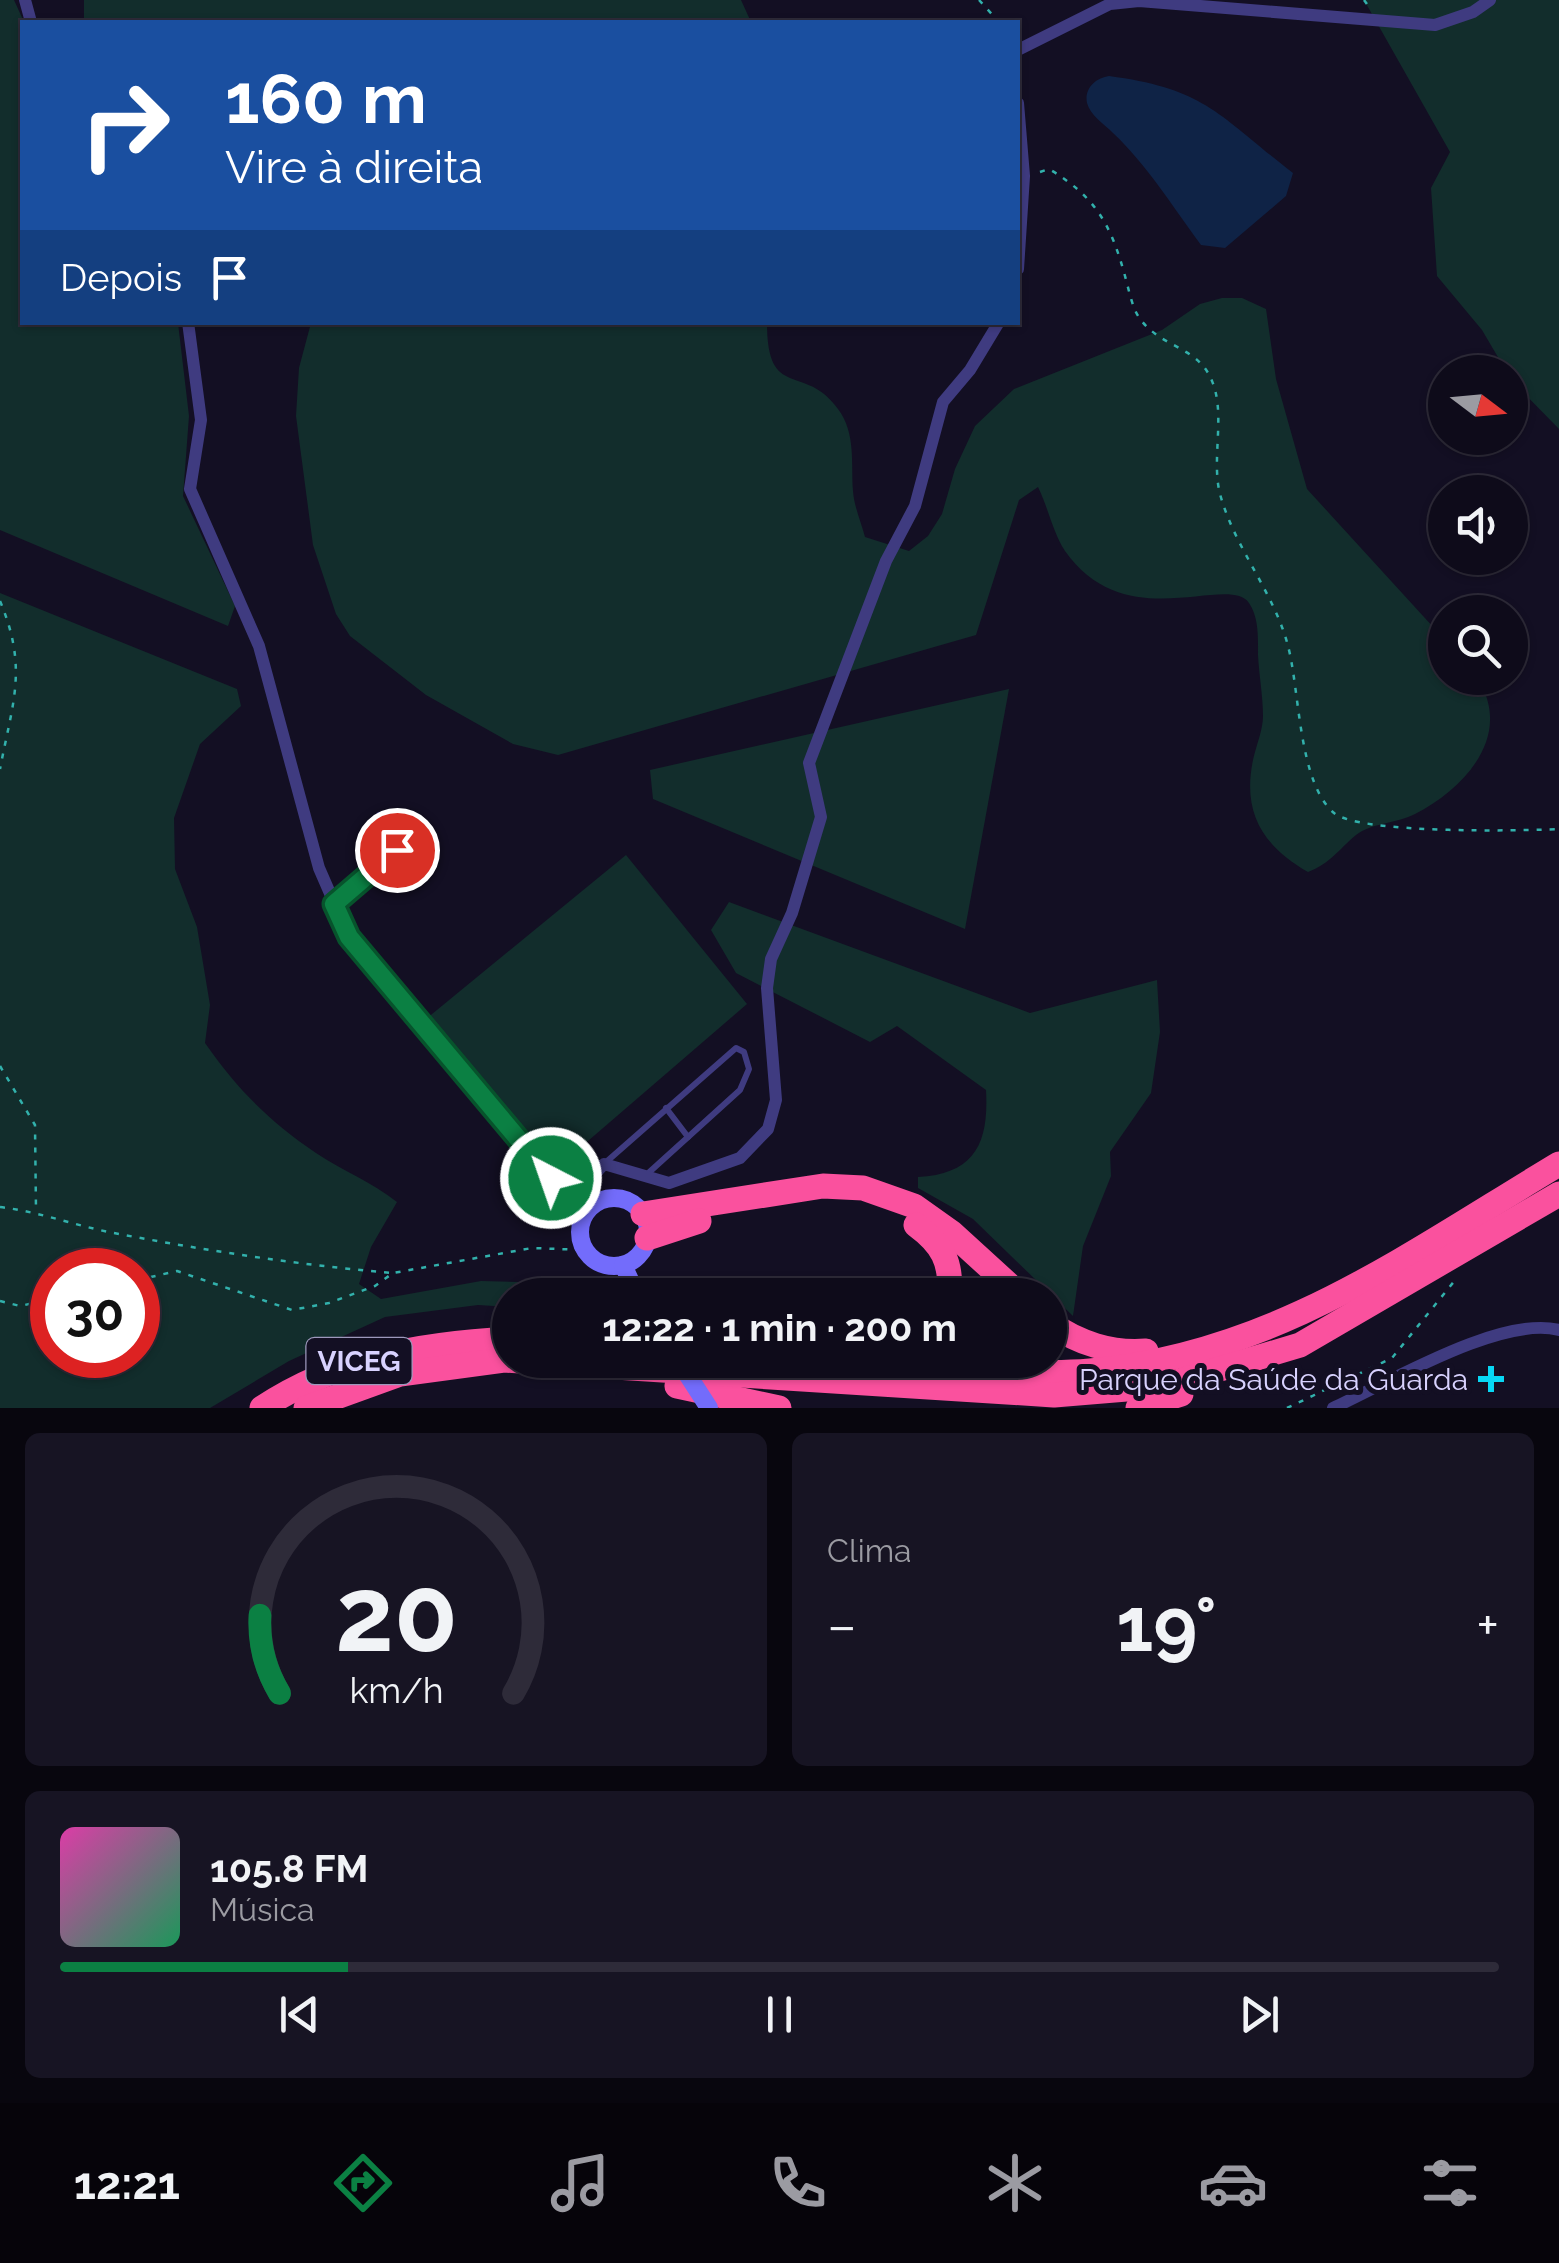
<!DOCTYPE html>
<html lang="pt">
<head>
<meta charset="utf-8">
<style>
  body { margin:0; font-family:Raleway,sans-serif; background:#171423; color:#f1f3f6; height:100vh; display:flex; flex-direction:column; font-size:38px; white-space:nowrap }
  * { box-sizing:border-box; margin:0 }
  p { font-size:32px; color:#9b9ba2 }
  .icon { flex:none; width:55px; height:55px; fill:none; stroke:currentColor; stroke-width:2; stroke-linecap:round; stroke-linejoin:round }
  .map { position:relative; height:1408px; overflow:hidden }
  .side { display:flex; flex-direction:column; gap:25px; padding:25px; background:#08060e; flex:1 }
  .side>* { flex:none }
  .guide { position:absolute; left:20px; top:20px; width:1000px; height:305px; border-radius:0px; box-shadow:0 2px 8px #0004,0 0 0 2px #2e2b39; background:#1a4fa0; color:#fff; overflow:hidden }
  .needle { width:65px; rotate:106deg }
  .tools { position:absolute; left:1428px; top:355px; display:grid; gap:20px }
  .tools a { display:grid; place-items:center; width:100px; height:100px; border-radius:50%; background:#0e0b1a; box-shadow:0 2px 8px #0004,0 0 0 2px #2e2b39; font-size:50px }
  .speed { position:absolute; left:30px; top:1248px; display:flex; gap:20px; font-size:50px; font-weight:700; text-align:center }
  .speed>* { display:grid; place-content:center; width:130px; height:130px; border-radius:50%; background:#0e0b1a; box-shadow:0 2px 8px #0004,0 0 0 2px #2e2b39; line-height:1 }
  .speed .limit { border:15px solid #d22; background:#fff; color:#111 }
  .pin { position:absolute; display:grid; place-items:center; width:85px; height:85px; color:#fff; margin:-42px; border:5px solid #fff; border-radius:50%; box-shadow:0 2px 10px #0007 }
  .me { position:absolute; width:110px; margin:-55px; rotate:319deg; stroke-linejoin:round; filter:drop-shadow(0 0 8px #0008) }
  .turn { display:flex; align-items:center; gap:35px; height:210px; padding:0 40px; font-size:45px }
  .turn .icon { width:130px; height:130px; stroke-width:2.5 }
  .turn b { display:block; font-size:70px; line-height:85px }
  .then { display:flex; align-items:center; height:95px; padding:0 40px; background:#0003; gap:20px; font-size:38px }
  .big { font-size:75px; font-weight:700; line-height:1.1 }
  .side .tile { flex:1; display:flex; flex-direction:column; justify-content:center; gap:15px; min-width:0; padding:0 35px; border-radius:15px; background:#171423 }
  .side .dial { align-items:center; gap:0 }
  .dial svg { height:260px; overflow:visible; fill:none; stroke:#2e2b39; stroke-width:7; stroke-linecap:round; text-anchor:middle }
  .dial text { fill:#f1f3f6; stroke:none }
  .song { display:flex; align-items:center; gap:30px }
  .cover { width:120px; height:120px; border-radius:15px; background:linear-gradient(135deg,hsl(320 70% 55%),hsl(150 70% 35%)) }
  .played { height:10px; border-radius:5px; background:linear-gradient(90deg,#0b8043 20%,#2e2b39 20%) }
  .keys { display:flex; justify-content:space-around; direction:ltr }
  .heat { display:flex; justify-content:space-between; align-items:center; font-size:55px; direction:ltr }
  .side .tiles { flex:1; display:grid; gap:25px; grid-template-columns:1fr 1fr }
  .tile:last-child { grid-column:span 2 }
  .trip { position:absolute; left:492px; top:1278px; width:575px; height:100px; border-radius:50px; background:#0e0b1a; box-shadow:0 2px 8px #0004,0 0 0 2px #2e2b39; font-weight:700; line-height:100px; text-align:center }
  .dock { display:flex; height:160px; justify-content:space-around; align-items:center; background:#06040a; color:#9b9ba2 }
  .dock .icon { width:70px; height:70px }
  .dock .current { color:#0b8043 }
  .dock b { font-size:45px; color:#f1f3f6 }
  .map>svg:first-child { display:block }
  .green { fill:#122d2c; fill-rule:evenodd }
  .water { fill:#0f2346 }
  .lines { fill:none; stroke-linecap:round; stroke-linejoin:round }
  .path { stroke:#32b1ac; stroke-width:2.5; stroke-dasharray:5 8; stroke-linecap:butt }
  .lane { stroke:#3f3b80; stroke-width:6 }
  .street { stroke:#3f3b80; stroke-width:12 }
  .secondary { stroke:#736cfb; stroke-width:18 }
  .highway { stroke:#fa519e; stroke-width:25 }
  .secondary-bridge { stroke:#736cfb; stroke-width:18 }
  .route-casing { stroke:#07532c; stroke-width:25 }
  .route { stroke:#0b8043; stroke-width:18 }
  .poi-dot { fill:#07d7f4; stroke:#130f23; stroke-width:4 }
  .labels { text-anchor:middle; dominant-baseline:central; stroke-width:10; stroke-linejoin:round; paint-order:stroke }
  .shield { fill:#130f23; stroke:#9d98bc; stroke-width:2.5 }
  .shield-label { font-size:28px; font-weight:bold; fill:#d8d2fe }
  .poi-label { font-size:30px; fill:#d8d2fe; stroke:#130f23; text-anchor:end }
</style>
</head>
<body>
<div class="map">
<svg width="1559" height="1408" viewBox="0 0 1559 1408">
  <rect width="100%" height="100%" fill="#130f23"/>
  <g class="green">
    <path d="M0,0h14l10,22 -2,300 156,1 11,93 -6,80 52,110 -7,20 -228,-96z"/>
    <path d="M84,0h657l10,22h-667z"/>
    <path d="M1364,0h195v429l-47,-48 -30,-51 -45,-54 -6,-88 19,-36z"/>
    <path d="M1222,298h20l24,11 10,70 31,110 138,151v38h32c37,56 -11,110 -62,136 -17,9 -44,9 -59,21 -18,15 -25,28 -48,37 -45,-26 -66,-59 -55,-112 3,-14 10,-30 10,-44 0,-20 -4,-41 -5,-61 0,-18 1,-37 -9,-52 -21,-30 -123,35 -184,-52 -12,-18 -17,-44 -27,-64l-19,13 -43,135 -418,120 -45,-11 -87,-49 -76,-59 -14,-22 -23,-69 -17,-129 3,-48 12,-45h456c0,79 38,39 71,86 18,24 13,54 15,82 1,15 8,31 12,46l44,14 19,-15 14,-22 13,-45 20,-43 39,-37 148,-59 38,-26z"/>
    <path d="M0,593l237,96 4,17 -41,38 -26,74 1,51 22,58 13,78 -5,38c33,47 63,77 111,110 27,18 56,29 81,49l-26,45 -12,37 22,15 100,-18 126,3 14,11h-111v12l-32,-2 -93,12 -96,44 -79,47h-210zM138,1270v85h-86v-85z"/>
    <path d="M1009,689l-44,240 -312,-130 -3,-29z"/>
    <path d="M626,855l121,149 -195,168 -126,-153z"/>
    <path d="M729,902l301,111 127,-33 3,52 -9,61 -41,59 1,24 -28,70 -10,70 -100,-97 -55,-31v-11c57,-3 71,-34 68,-87l-89,-64 -27,16 -134,-69 -25,-43z"/>
  </g>
  <path class="water" d="M1109,76c98,13 110,40 184,97l-7,23 -61,52 -24,-3c-28,-38 -54,-80 -88,-112 -9,-9 -23,-18 -26,-30 -3,-15 9,-25 22,-27z"/>
  <g class="lines">
    <g class="path">
      <path d="M979,0l20,22"/>
      <path d="M1364,0l5,7"/>
      <path d="M1040,172l9,-3c47,28 62,56 76,107 4,14 7,32 15,43 23,30 58,27 72,62 14,33 -1,78 8,113 15,55 54,98 68,152 12,45 10,136 46,167 25,21 187,18 225,16"/>
      <path d="M0,601c28,67 13,100 0,168"/>
      <path d="M0,1066l35,59 1,85"/>
      <path d="M0,1207c41,5 79,20 119,27 90,17 181,31 273,39"/>
      <path d="M138,1280l39,-9 115,39 37,-7 46,-17 18,-13 139,-25 53,2"/>
      <path d="M0,1301l20,5 32,-7"/>
      <path d="M1287,1408l105,-50 64,-79"/>
    </g>
    <g class="lane">
      <path d="M336,904l61,-54 -3,-18 -15,-17"/>
      <path d="M666,1108l22,29"/>
      <path d="M605,1163l131,-115 8,4 5,17 -9,21 -95,86"/>
    </g>
    <g class="street">
      <path d="M25,0l6,22"/>
      <path d="M1018,50l92,-46 29,-3 296,24 38,-13 17,-12"/>
      <path d="M1018,103l6,73 -6,93"/>
      <path d="M188,322l13,98 -11,69 69,157 60,222 30,69 202,241 31,20"/>
      <path d="M588,1209l-5,-22 21,-23 65,19 71,-25 28,-29 8,-29 -9,-112 4,-29 21,-46 29,-96 -12,-54 77,-202 29,-55 28,-104 27,-32 29,-48"/>
      <path d="M1333,1408c55,-25 168,-93 226,-78"/>
    </g>
    <g class="secondary">
      <circle cx="614" cy="1232" r="34"/>
      <path d="M623,1265l14,30"/>
    </g>
    <g class="highway">
      <path d="M643,1214l180,-28 40,2 51,18 38,27 68,62"/>
      <path d="M916,1225c27,20 35,36 34,70"/>
      <path d="M647,1238l52,-17"/>
      <path d="M1050,1323c28,20 62,31 96,28"/>
      <path d="M861,1360c69,4 162,17 229,11 183,-16 317,-116 469,-207"/>
      <path d="M677,1386l102,22"/>
      <path d="M262,1408c76,-50 158,-64 248,-69"/>
      <path d="M306,1408l94,-34 104,-14 550,35 109,-9 137,-41 259,-151"/>
      <path d="M1138,1408l43,-14"/>
    </g>
    <path class="secondary-bridge" d="M678,1360l31,48"/>
  </g>
  <g class="lines">
    <defs>
      <path id="route" d="M397,850l-63,54 15,33 202,241"/>
    </defs>
    <use href="#route" class="route-casing"/>
    <use href="#route" class="route"/>
  </g>
  <path class="poi-dot" d="M1486 1364h10v10h10v10h-10v10h-10v-10h-10v-10h10z"/>
  <g class="labels">
    <rect class="shield" x="306.5" y="1338" width="105" height="46" rx="8"/>
    <g class="shield-label">
      <text x="359" y="1361">VICEG</text>
    </g>
    <g class="poi-label">
      <text x="1468" y="1379">Parque da Saúde da Guarda</text>
    </g>
  </g>
</svg>
<div class="tools">
<a><svg class="needle" viewBox="-14 -14 28 28"><path d="M0-13l5 13h-10z" fill="#e53935"/><path d="M0 13l5-13h-10z" fill="#9b9ba2"/></svg></a>
<a><svg class="icon" aria-label="sound" viewBox="0 0 24 24"><path d="M4 9h4l5-4v14l-5-4H4zM17 9q2 3 0 6"/></svg></a>
<a><svg class="icon" aria-label="search" viewBox="0 0 24 24"><circle cx="10" cy="10" r="6"/><path d="M15 15l6 6"/></svg></a>
</div>
<div class="speed"><div class="limit">30</div></div>
<div class="pin" style="left:397px;top:850px;background:#d93025"><svg class="icon" aria-label="arrive" viewBox="0 0 24 24"><path d="M6 21V4h12l-3 4 3 4H6"/></svg></div>
<svg class="me" style="left:551px;top:1178px" viewBox="-20 -20 40 40"><circle r="17" fill="#0b8043" stroke="#fff" stroke-width="3"/><path d="M0-11L8 9 0 5-8 9z" fill="#fff"/></svg>
<div class="trip">12:22 · 1 min · 200 m</div>
<div class="guide">
<div class="turn"><svg class="icon" aria-label="right" viewBox="0 0 24 24"><path d="M7 20v-9h11M14 6l5 5-5 5"/></svg><div><b>160 m</b>Vire à direita</div></div>
<div class="then">Depois<svg class="icon" aria-label="arrive" viewBox="0 0 24 24"><path d="M6 21V4h12l-3 4 3 4H6"/></svg></div>
</div>
</div>
<section class="side">
<div class="tiles">
<div class="tile dial"><svg viewBox="0 0 100 80">
<path d="M14 69A42 42 0 1 1 86 69"/>
<path d="M14 69A42 42 0 0 1 8 45" stroke="#0b8043"/>
<text x="50" y="56" font-size="32" font-weight="700">20</text>
<text x="50" y="72" font-size="11">km/h</text>
</svg></div>
<div class="tile"><p>Clima</p>
<div class="heat"><a>−</a><b class="big">19°</b><a>+</a></div>
</div>
<div class="tile">
<div class="song"><i class="cover"></i><div><b>105.8 FM</b><p>Música</p></div></div>
<div class="played"></div>
<div class="keys"><svg class="icon" aria-label="previous" viewBox="0 0 24 24"><path d="M18 5L8 12l10 7zM5 5v14"/></svg><svg class="icon" aria-label="pause" viewBox="0 0 24 24"><path d="M8 5v14M16 5v14"/></svg><svg class="icon" aria-label="next" viewBox="0 0 24 24"><path d="M6 5l10 7-10 7zM19 5v14"/></svg></div>
</div>
</div>
</section>
<nav class="dock">
<b>12:21</b>
<svg class="icon current" aria-label="directions" viewBox="0 0 24 24"><path d="M12 3l9 9-9 9-9-9zM9 14v-3h6M13 9l2 2-2 2"/></svg>
<svg class="icon" aria-label="music" viewBox="0 0 24 24"><path d="M9 18V5l10-2v13"/><circle cx="6" cy="18" r="3"/><circle cx="16" cy="16" r="3"/></svg>
<svg class="icon" aria-label="phone" viewBox="0 0 24 24"><path d="M5 4h4l2 5-3 2q2 4 5 5l2-3 5 2v4C11 20 4 13 5 4z"/></svg>
<svg class="icon" aria-label="climate" viewBox="0 0 24 24"><path d="M12 3v18M4 7l16 10M4 17L20 7"/></svg>
<svg class="icon" aria-label="car" viewBox="0 0 24 24"><path d="M5 17H2v-5l4-1 3-4h7l3 4 3 1v5h-3M9 17h6M6 11h13"/><circle cx="7" cy="17" r="2"/><circle cx="17" cy="17" r="2"/></svg>
<svg class="icon" aria-label="filters" viewBox="0 0 24 24"><path d="M4 7h16M4 17h16"/><circle cx="9" cy="7" r="2"/><circle cx="15" cy="17" r="2"/></svg>
</nav>
</body>
</html>
